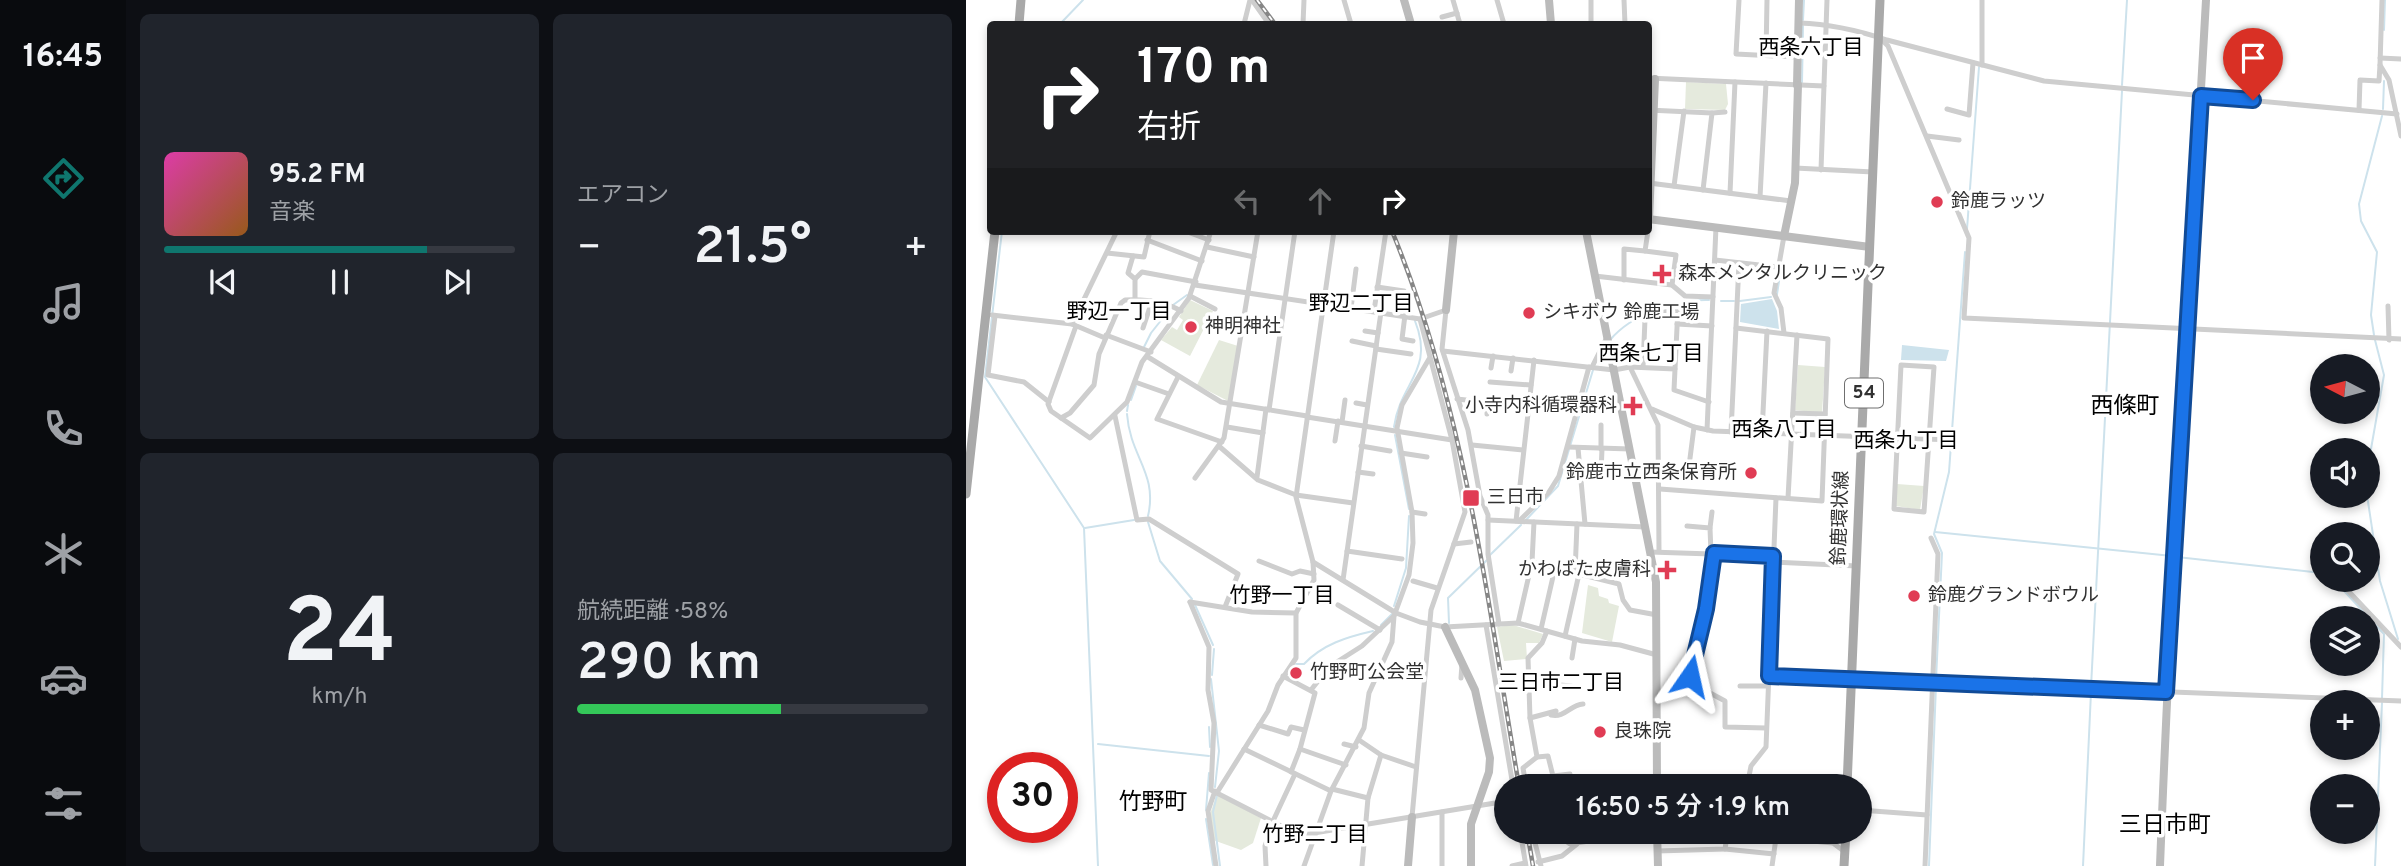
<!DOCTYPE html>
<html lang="ja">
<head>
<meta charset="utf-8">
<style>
  body { margin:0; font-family:Overpass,"Noto Sans JP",sans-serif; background:#20242c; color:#f1f3f6; height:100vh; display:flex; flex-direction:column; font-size:26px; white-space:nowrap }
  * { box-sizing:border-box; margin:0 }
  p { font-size:23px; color:#9ea1a6 }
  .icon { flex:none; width:38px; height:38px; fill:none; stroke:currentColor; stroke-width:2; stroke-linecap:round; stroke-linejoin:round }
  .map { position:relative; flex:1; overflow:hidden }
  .panel { display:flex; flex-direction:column; gap:14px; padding:14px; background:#0d0f14; width:840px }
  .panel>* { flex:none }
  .top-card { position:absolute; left:21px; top:21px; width:665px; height:214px; border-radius:7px; box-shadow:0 4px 10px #0003; background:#202124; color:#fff; overflow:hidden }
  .needle { width:46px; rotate:276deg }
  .tools { position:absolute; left:1344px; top:354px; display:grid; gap:14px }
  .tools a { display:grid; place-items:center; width:70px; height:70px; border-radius:50%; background:#171b24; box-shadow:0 4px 10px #0003; font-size:35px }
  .speed { position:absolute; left:21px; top:752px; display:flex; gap:14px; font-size:35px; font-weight:700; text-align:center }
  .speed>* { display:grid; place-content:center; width:91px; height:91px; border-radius:50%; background:#171b24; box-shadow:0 4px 10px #0003; line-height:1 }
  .speed .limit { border:10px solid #d22; background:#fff; color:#111 }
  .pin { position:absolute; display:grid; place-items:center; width:60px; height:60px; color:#fff; margin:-72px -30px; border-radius:50% 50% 50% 0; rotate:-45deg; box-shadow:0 0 7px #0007 }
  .pin .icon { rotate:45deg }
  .me { position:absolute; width:77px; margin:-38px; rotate:11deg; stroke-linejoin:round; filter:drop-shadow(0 0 5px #0008) }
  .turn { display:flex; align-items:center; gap:24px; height:147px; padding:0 35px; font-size:32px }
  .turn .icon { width:91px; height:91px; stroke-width:2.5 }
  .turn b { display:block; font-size:49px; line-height:60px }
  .lanes { display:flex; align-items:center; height:66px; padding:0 35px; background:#0003; justify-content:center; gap:35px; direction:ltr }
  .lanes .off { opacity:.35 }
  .big { font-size:52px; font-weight:600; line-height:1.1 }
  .panel .tile { flex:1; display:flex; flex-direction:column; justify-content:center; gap:10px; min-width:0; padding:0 24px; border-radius:10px; background:#20242c }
  .panel .dial { align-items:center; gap:0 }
  .dial b { font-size:91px; line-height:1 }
  .song { display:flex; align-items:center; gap:21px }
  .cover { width:84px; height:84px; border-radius:10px; background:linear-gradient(135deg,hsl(320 70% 55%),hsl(30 70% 35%)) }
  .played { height:7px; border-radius:4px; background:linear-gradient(90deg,#0f766e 75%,#363941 75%) }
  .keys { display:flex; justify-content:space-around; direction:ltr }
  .heat { display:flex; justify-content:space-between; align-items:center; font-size:38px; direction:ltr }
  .charge { height:10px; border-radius:5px; background:linear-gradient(90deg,#34c759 58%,#363941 0) }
  .panel .tiles { flex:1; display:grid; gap:14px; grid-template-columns:repeat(2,1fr) }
  .trip { position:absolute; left:528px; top:774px; width:378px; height:70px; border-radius:35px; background:#171b24; box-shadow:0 4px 10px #0003; font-weight:600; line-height:70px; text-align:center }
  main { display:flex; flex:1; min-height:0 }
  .tab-bar { display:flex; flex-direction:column; width:126px; justify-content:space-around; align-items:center; background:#090b0e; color:#9ea1a6 }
  .tab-bar .icon { width:49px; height:49px }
  .tab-bar .active { color:#0f766e }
  .tab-bar b { font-size:32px; color:#f1f3f6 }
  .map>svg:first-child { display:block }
  .green { fill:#e5eadd }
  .water { fill:#cde2ec }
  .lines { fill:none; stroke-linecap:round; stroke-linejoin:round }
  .stream { stroke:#cde2ec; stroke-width:2 }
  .street { stroke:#cecece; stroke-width:5 }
  .secondary { stroke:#bbb; stroke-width:8 }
  .primary { stroke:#a9a9a9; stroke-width:9 }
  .rail-casing { stroke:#868686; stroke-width:4.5 }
  .rail { stroke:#fff; stroke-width:2; stroke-dasharray:5; stroke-linecap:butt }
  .route-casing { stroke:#114b97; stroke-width:18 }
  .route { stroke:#1a73e8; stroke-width:12 }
  .poi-dot { fill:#e03c54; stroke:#fff; stroke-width:2.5 }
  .labels { text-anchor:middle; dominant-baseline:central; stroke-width:7; stroke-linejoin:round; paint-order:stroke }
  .shield { fill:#fff; stroke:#6f6f6f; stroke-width:2 }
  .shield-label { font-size:18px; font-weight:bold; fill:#313131 }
  .poi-label { font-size:19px; fill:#313131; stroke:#fff; text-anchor:start }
  .street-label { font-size:19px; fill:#313131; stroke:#fff }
  .neighbourhood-label { font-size:21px; fill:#000; stroke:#fff }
  .quarter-label { font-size:23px; fill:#000; stroke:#fff }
</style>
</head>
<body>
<main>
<nav class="tab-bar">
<b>16:45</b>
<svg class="icon active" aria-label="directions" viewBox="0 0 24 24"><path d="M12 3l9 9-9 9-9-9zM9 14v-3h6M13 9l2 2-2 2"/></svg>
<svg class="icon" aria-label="music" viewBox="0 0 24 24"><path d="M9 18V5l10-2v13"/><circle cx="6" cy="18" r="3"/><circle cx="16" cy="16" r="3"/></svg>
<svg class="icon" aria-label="phone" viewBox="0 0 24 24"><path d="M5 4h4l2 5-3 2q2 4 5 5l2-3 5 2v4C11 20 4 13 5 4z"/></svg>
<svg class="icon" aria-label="climate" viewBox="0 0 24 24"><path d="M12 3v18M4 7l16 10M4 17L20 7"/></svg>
<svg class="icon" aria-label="car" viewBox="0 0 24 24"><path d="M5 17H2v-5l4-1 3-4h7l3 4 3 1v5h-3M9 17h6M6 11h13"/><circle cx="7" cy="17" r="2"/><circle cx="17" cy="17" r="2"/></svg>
<svg class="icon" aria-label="filters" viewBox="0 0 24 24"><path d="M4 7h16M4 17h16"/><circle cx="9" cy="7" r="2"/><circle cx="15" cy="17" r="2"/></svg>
</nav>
<section class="panel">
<div class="tiles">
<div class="tile">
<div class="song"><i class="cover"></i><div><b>95.2 FM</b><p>音楽</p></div></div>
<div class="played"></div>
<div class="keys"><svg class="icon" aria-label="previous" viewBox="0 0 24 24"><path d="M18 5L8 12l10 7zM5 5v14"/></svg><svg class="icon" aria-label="pause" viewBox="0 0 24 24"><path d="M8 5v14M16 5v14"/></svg><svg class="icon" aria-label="next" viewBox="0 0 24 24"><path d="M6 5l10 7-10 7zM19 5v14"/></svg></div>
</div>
<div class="tile"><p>エアコン</p>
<div class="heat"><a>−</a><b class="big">21.5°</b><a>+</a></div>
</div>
<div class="tile dial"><b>24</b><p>km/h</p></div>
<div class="tile"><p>航続距離 · 58%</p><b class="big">290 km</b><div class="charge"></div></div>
</div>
</section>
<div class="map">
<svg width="1435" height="866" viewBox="0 0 1435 866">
  <rect width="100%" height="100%" fill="#fff"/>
  <g class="green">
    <path d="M720,82l40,2 2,20 -3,6 -40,-1z"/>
    <path d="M224,300l23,11 -23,45 -29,-16 11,-13 5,3 6,-10 -4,-3z"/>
    <path d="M253,340l19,6 -10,55 -31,-16z"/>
    <path d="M832,365l27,2 -3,46 -27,-3z"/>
    <path d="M931,484l27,2 -4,24 -24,-4z"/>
    <path d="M622,585l10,3 1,8 9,3 1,4 10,3 -7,36 -30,-9z"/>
    <path d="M547,625l30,9 -4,9h-13l1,16 -23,2 -7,-34z"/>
    <path d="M251,794l44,24 -8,25 -12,7 -28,-10 -3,-26z"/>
  </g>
  <g class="water">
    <path d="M806,299l5,12 2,18 -39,-7 1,-18z"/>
    <path d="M936,345l47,5 -3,11 -45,-1z"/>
  </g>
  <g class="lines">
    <g class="stream">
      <path d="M837,20l1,-20"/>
      <path d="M94,24l23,-24"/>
      <path d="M1418,30l1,-30"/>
      <path d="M836,83l1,-57"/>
      <path d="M1156,85l5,-85"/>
      <path d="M1417,109l1,-28"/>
      <path d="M1001,229l12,-162"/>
      <path d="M36,231l-17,146 99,151 14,338"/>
      <path d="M811,294l3,-19"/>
      <path d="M755,301h13"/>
      <path d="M774,301l31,-4"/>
      <path d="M207,305l14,-10"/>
      <path d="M1408,335l-3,-20 6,-63 -16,-31 -2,-17 23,-88"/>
      <path d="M644,340c22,-26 65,-41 99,-40"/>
      <path d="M178,347l7,-14 19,-24"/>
      <path d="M165,400l5,-14"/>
      <path d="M161,411l1,-6"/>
      <path d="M161,414c3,43 31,59 21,102"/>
      <path d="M428,427c6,-45 41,-56 21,-106"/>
      <path d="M429,435l14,74"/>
      <path d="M1402,466l16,-91 -9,-35"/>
      <path d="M1401,495l13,86 18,58"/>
      <path d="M559,521l33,-35 35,-116"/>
      <path d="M182,522l12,39 32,38"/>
      <path d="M119,528l49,-8"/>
      <path d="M969,532l237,24"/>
      <path d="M524,555l31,-30"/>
      <path d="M1211,557l145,16"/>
      <path d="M1367,579l51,55 -2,64"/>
      <path d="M229,605l18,40"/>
      <path d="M428,606l12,-38 3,-52"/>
      <path d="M483,623l-1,-25 39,-38"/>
      <path d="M415,625l11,-11"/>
      <path d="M330,664h8c19,-20 43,-27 69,-33"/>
      <path d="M246,675l2,-26"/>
      <path d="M245,679l8,72 -4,36"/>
      <path d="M970,680l6,-127 -8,-19 15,-62 16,-220"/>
      <path d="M1125,687l31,-596"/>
      <path d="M243,727l1,20"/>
      <path d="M132,744l111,12"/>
      <path d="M251,795l-4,17 7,54"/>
      <path d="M240,810l3,-37"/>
      <path d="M240,819l7,46"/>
      <path d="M963,866l7,-181"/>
      <path d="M1117,866l8,-174"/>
      <path d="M1409,866l7,-163"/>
    </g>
    <g class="street">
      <path d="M286,0l17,24"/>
      <path d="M378,0l7,24"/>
      <path d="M487,0l7,24"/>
      <path d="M531,0l7,24"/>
      <path d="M625,0v24"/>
      <path d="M658,0l1,24"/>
      <path d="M773,0l-3,54 62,3"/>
      <path d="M1416,0l-2,65 9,15 12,56"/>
      <path d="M476,17l15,-4"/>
      <path d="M833,23c32,1 58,7 88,17l157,41 353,33"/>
      <path d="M278,24l6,-24"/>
      <path d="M337,24l1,-24"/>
      <path d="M913,37l9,9 81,192 -5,80 437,21"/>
      <path d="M800,55l1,-55"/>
      <path d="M1414,58l21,1"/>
      <path d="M1016,65v-65"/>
      <path d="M682,78l176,8"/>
      <path d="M981,109l22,6 4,-52"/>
      <path d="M682,110l64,3 -9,77"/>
      <path d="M1393,110l1,-30 19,1 1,-16"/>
      <path d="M746,113l13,-1"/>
      <path d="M961,136l32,4"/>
      <path d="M829,168l78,4"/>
      <path d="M855,170l6,-170"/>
      <path d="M683,183l142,18"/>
      <path d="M708,186l10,-75"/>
      <path d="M764,193l5,-111"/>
      <path d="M794,197l6,-114"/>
      <path d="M219,231l24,9"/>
      <path d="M818,236l-10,57 7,15 3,25"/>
      <path d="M181,240l55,21"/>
      <path d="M241,247l47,10"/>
      <path d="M141,253l37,4 6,-26"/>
      <path d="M167,256l-5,17 7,6v20"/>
      <path d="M749,260l62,7"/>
      <path d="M629,276l77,9 4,-30 -31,-4 3,-20"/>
      <path d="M169,279l7,-7 54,10"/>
      <path d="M658,280v-31l21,2"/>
      <path d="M229,285l225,34 32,121 13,72 -34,98 -19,207"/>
      <path d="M706,285l13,11 28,1"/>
      <path d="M411,287l27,4"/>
      <path d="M224,296l25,13"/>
      <path d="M1422,306l1,34"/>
      <path d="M385,308l5,-39"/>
      <path d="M408,311l12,-80"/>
      <path d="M26,315l80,9 33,14"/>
      <path d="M439,315l-3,24 11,2"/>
      <path d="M29,316l-7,59 36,7 25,20"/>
      <path d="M454,319l26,-9 -4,39 26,81 12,66 8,19v39l11,70"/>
      <path d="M106,324l45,-93"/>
      <path d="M711,324l35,2"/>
      <path d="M110,326l-28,78 3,7 39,27 37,-36 15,-40 47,-64 22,-67"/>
      <path d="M177,328l9,-27"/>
      <path d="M399,331l13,2"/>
      <path d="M140,335l45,17"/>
      <path d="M386,341l24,5"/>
      <path d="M410,349l35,5"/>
      <path d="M477,351l171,19 16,-3 45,2"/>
      <path d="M182,357l73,45 86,14"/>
      <path d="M935,365l33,2 -10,145 -30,-3z"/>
      <path d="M626,367l14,-28"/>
      <path d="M664,367l28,58 1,126"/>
      <path d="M677,367l2,-48 33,-12 -4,83 35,12"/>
      <path d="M525,368l2,-12"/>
      <path d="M545,371l2,-13"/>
      <path d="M212,377l-21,42 65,23"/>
      <path d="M169,382l34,12"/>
      <path d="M524,382l41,3"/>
      <path d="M491,399l71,8"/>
      <path d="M390,403l11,2"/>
      <path d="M686,409l42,18 19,4 240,9"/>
      <path d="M303,410l26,-179"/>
      <path d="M827,413l32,1"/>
      <path d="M521,414l1,-12"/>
      <path d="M149,416l22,104 12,-1 89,55 -13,33"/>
      <path d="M341,417l145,23"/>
      <path d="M95,418l9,-5 24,-28 5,-31 22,-51 4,-3c20,-1 39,1 56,11"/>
      <path d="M376,422l3,-22"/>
      <path d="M261,427l36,6"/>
      <path d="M741,430l9,-203"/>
      <path d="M765,432l8,-169"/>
      <path d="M796,433l5,-102"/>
      <path d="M369,441l3,-20"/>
      <path d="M506,445l51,5"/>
      <path d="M395,446l29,5"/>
      <path d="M254,447l38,33 38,15 57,8"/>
      <path d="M602,447l62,2"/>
      <path d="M612,448l7,76"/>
      <path d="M635,449v-24"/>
      <path d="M435,453l26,4"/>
      <path d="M723,466l5,-39"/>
      <path d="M392,472l15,2"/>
      <path d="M635,474l1,-25"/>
      <path d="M291,477l9,-68"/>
      <path d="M229,478l29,-40 34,-207"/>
      <path d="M694,489l162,12 6,-162 -92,-11"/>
      <path d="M822,498l9,-163"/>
      <path d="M446,512l13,2"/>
      <path d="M522,520l157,7"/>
      <path d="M550,521l18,-161"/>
      <path d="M553,521l30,-29 10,-16 30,-109"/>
      <path d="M721,526l23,2 1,25"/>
      <path d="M744,528l2,-16"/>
      <path d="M488,544l17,-2"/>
      <path d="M381,551l55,8"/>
      <path d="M684,552l123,4"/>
      <path d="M748,553l-8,56 -16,67 7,10 28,15v26l41,1"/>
      <path d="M293,561l33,13 8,-3 14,3"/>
      <path d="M347,562l83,51 24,9 25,5 73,-4 64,18 38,4 37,10"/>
      <path d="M566,562l47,12 -14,62"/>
      <path d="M807,562l84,4"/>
      <path d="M609,573l2,-49"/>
      <path d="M613,574l40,10 4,16 7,10 27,5"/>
      <path d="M1371,579l64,68"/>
      <path d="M377,580l38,-268"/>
      <path d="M447,581l24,7"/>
      <path d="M224,602l19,45 -1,43 6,33 -3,67 76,39 21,5 199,-33"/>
      <path d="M224,602l62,10 44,1"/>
      <path d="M372,605l42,25"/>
      <path d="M552,623l14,-61 2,-40"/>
      <path d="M520,625l27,161"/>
      <path d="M575,629l14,-61"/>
      <path d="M606,658l3,-19"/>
      <path d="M317,676l32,17 -15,56 -9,23"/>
      <path d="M803,676l632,25"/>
      <path d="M495,678l1,-14"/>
      <path d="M563,682l42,4"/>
      <path d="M774,686h28"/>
      <path d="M345,690l18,-23 33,-21 32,-30"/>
      <path d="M585,715c14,3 19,-10 32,-11"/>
      <path d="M564,718l26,-7"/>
      <path d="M293,725l29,9 3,-7 13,3"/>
      <path d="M393,740l22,15 35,12"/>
      <path d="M378,744l12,3"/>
      <path d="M278,749l87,42"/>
      <path d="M334,749l46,16"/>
      <path d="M571,757l11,-1 5,20 17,-2"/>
      <path d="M560,786l-3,-18 14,-11 -7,-39 -2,-60 14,-15 5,-12"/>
      <path d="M781,786l4,-20 15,-19 10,-249"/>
      <path d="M366,789l36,9"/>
      <path d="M249,791l-7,20 8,55"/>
      <path d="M252,791l50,-80 10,-26 18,-27v-45l18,-33 -1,-18 -17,-65 38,-266"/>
      <path d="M894,810l67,5"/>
      <path d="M476,812v54"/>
      <path d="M307,821l22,-47"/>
      <path d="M554,831l6,35"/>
      <path d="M566,831l9,35"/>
      <path d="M585,831l19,13 69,-11 18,1"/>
      <path d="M759,849l49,5"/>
      <path d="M691,851l68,-2 2,-13 13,-2 93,9 12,9"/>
      <path d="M572,862l24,-6 15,-12"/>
      <path d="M300,866l-1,-20 9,-24"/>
      <path d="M338,866l27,-75 33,-63 5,-35 23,-51 2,-26 15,-41 4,-32 -1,-31 -15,-84 5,-23 27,-46"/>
      <path d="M396,866l6,-68 13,-43"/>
      <path d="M546,866l13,-3"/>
      <path d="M806,866l4,-28"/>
      <path d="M959,866l13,-312 -7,-16"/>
    </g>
    <g class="secondary">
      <path d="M438,0l7,24"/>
      <path d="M583,0l2,24"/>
      <path d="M831,85l2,-85"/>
      <path d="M682,219l222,28"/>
      <path d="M683,219l6,-140"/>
      <path d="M620,231l70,351 1,204"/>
      <path d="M818,236l11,-53 3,-98"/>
      <path d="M480,310l8,-79"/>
      <path d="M479,627l30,63 15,68 -1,14 -18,52v42"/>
      <path d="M691,831l1,35"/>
      <path d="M442,866l4,-49"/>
      <path d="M1194,866c11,-289 30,-577 46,-866"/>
    </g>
    <g class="primary">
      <path d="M53,24l2,-24"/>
      <path d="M0,494l29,-263"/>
      <path d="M881,786l33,-786"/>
      <path d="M878,866l2,-35"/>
    </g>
    <defs>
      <g id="rail">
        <path d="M291,0l18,24"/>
        <path d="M426,231c73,177 95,368 127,555"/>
        <path d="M561,831l6,35"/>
      </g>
    </defs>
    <use href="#rail" class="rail-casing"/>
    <use href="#rail" class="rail"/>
  </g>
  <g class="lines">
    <defs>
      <path id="route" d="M724,676l16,-67 8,-56 59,3 -4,120 397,16 35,-596 52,4"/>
    </defs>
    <use href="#route" class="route-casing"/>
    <use href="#route" class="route"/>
  </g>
  <g class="poi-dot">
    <circle cx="971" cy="202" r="7"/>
    <path d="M692.5 263.5h7v7h7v7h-7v7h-7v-7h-7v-7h7z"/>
    <circle cx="563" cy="313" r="7"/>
    <circle cx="225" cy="327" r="7"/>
    <path d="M663.5 395.5h7v7h7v7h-7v7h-7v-7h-7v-7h7z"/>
    <circle cx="785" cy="473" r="7"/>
    <rect x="496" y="489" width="18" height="18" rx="3.5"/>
    <path d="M697.5 559.5h7v7h7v7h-7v7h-7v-7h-7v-7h7z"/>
    <circle cx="948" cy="596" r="7"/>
    <circle cx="330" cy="673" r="7"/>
    <circle cx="634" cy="732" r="7"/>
  </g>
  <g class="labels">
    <rect class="shield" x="879" y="378.5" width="38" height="29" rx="5"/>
    <g class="shield-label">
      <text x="898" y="393">54</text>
    </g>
    <g class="poi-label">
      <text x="985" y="202">鈴鹿ラッツ</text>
      <text x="712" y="274">森本メンタルクリニック</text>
      <text x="577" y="313">シキボウ 鈴鹿工場</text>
      <text x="239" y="327">神明神社</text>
      <text x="651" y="406" text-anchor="end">小寺内科循環器科</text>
      <text x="771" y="473" text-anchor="end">鈴鹿市立西条保育所</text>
      <text x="521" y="498">三日市</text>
      <text x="685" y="570" text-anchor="end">かわばた皮膚科</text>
      <text x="962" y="596">鈴鹿グランドボウル</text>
      <text x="344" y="673">竹野町公会堂</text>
      <text x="648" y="732">良珠院</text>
    </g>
    <g class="street-label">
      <text transform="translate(875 518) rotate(-88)">鈴鹿環状線</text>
    </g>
    <g class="neighbourhood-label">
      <text x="845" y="48">西条六丁目</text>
      <text x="395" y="304">野辺二丁目</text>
      <text x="153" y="312">野辺一丁目</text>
      <text x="685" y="354">西条七丁目</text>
      <text x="818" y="430">西条八丁目</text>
      <text x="940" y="441">西条九丁目</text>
      <text x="316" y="596">竹野一丁目</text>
      <text x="595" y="683">三日市二丁目</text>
      <text x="349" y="835">竹野二丁目</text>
    </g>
    <g class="quarter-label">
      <text x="1159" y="407">西條町</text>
      <text x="187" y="803">竹野町</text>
      <text x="1199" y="826">三日市町</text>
    </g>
  </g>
</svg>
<div class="tools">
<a><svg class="needle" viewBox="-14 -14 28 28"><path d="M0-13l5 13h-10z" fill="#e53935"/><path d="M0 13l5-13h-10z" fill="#9ea1a6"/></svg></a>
<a><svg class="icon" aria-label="sound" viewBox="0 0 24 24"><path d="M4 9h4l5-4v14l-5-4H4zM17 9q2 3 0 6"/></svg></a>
<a><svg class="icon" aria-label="search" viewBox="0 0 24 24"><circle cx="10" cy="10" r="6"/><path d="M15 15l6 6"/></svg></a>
<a><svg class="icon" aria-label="layers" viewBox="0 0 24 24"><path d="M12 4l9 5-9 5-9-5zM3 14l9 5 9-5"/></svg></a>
<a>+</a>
<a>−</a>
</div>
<div class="speed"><div class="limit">30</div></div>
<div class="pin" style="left:1287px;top:100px;background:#d93025"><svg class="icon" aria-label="arrive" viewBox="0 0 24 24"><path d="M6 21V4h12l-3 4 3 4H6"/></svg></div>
<svg class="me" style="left:724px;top:676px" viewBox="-20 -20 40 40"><path d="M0-17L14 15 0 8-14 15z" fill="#1a73e8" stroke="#fff" stroke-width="4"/></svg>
<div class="trip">16:50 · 5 分 · 1.9 km</div>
<div class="top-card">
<div class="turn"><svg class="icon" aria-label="right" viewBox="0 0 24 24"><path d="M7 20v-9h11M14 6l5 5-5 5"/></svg><div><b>170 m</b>右折</div></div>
<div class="lanes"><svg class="icon off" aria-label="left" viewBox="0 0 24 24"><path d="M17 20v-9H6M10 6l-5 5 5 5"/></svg><svg class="icon off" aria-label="ahead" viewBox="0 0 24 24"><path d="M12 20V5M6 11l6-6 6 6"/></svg><svg class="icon" aria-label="right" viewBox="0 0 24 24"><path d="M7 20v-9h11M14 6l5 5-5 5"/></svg></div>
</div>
</div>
</main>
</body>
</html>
